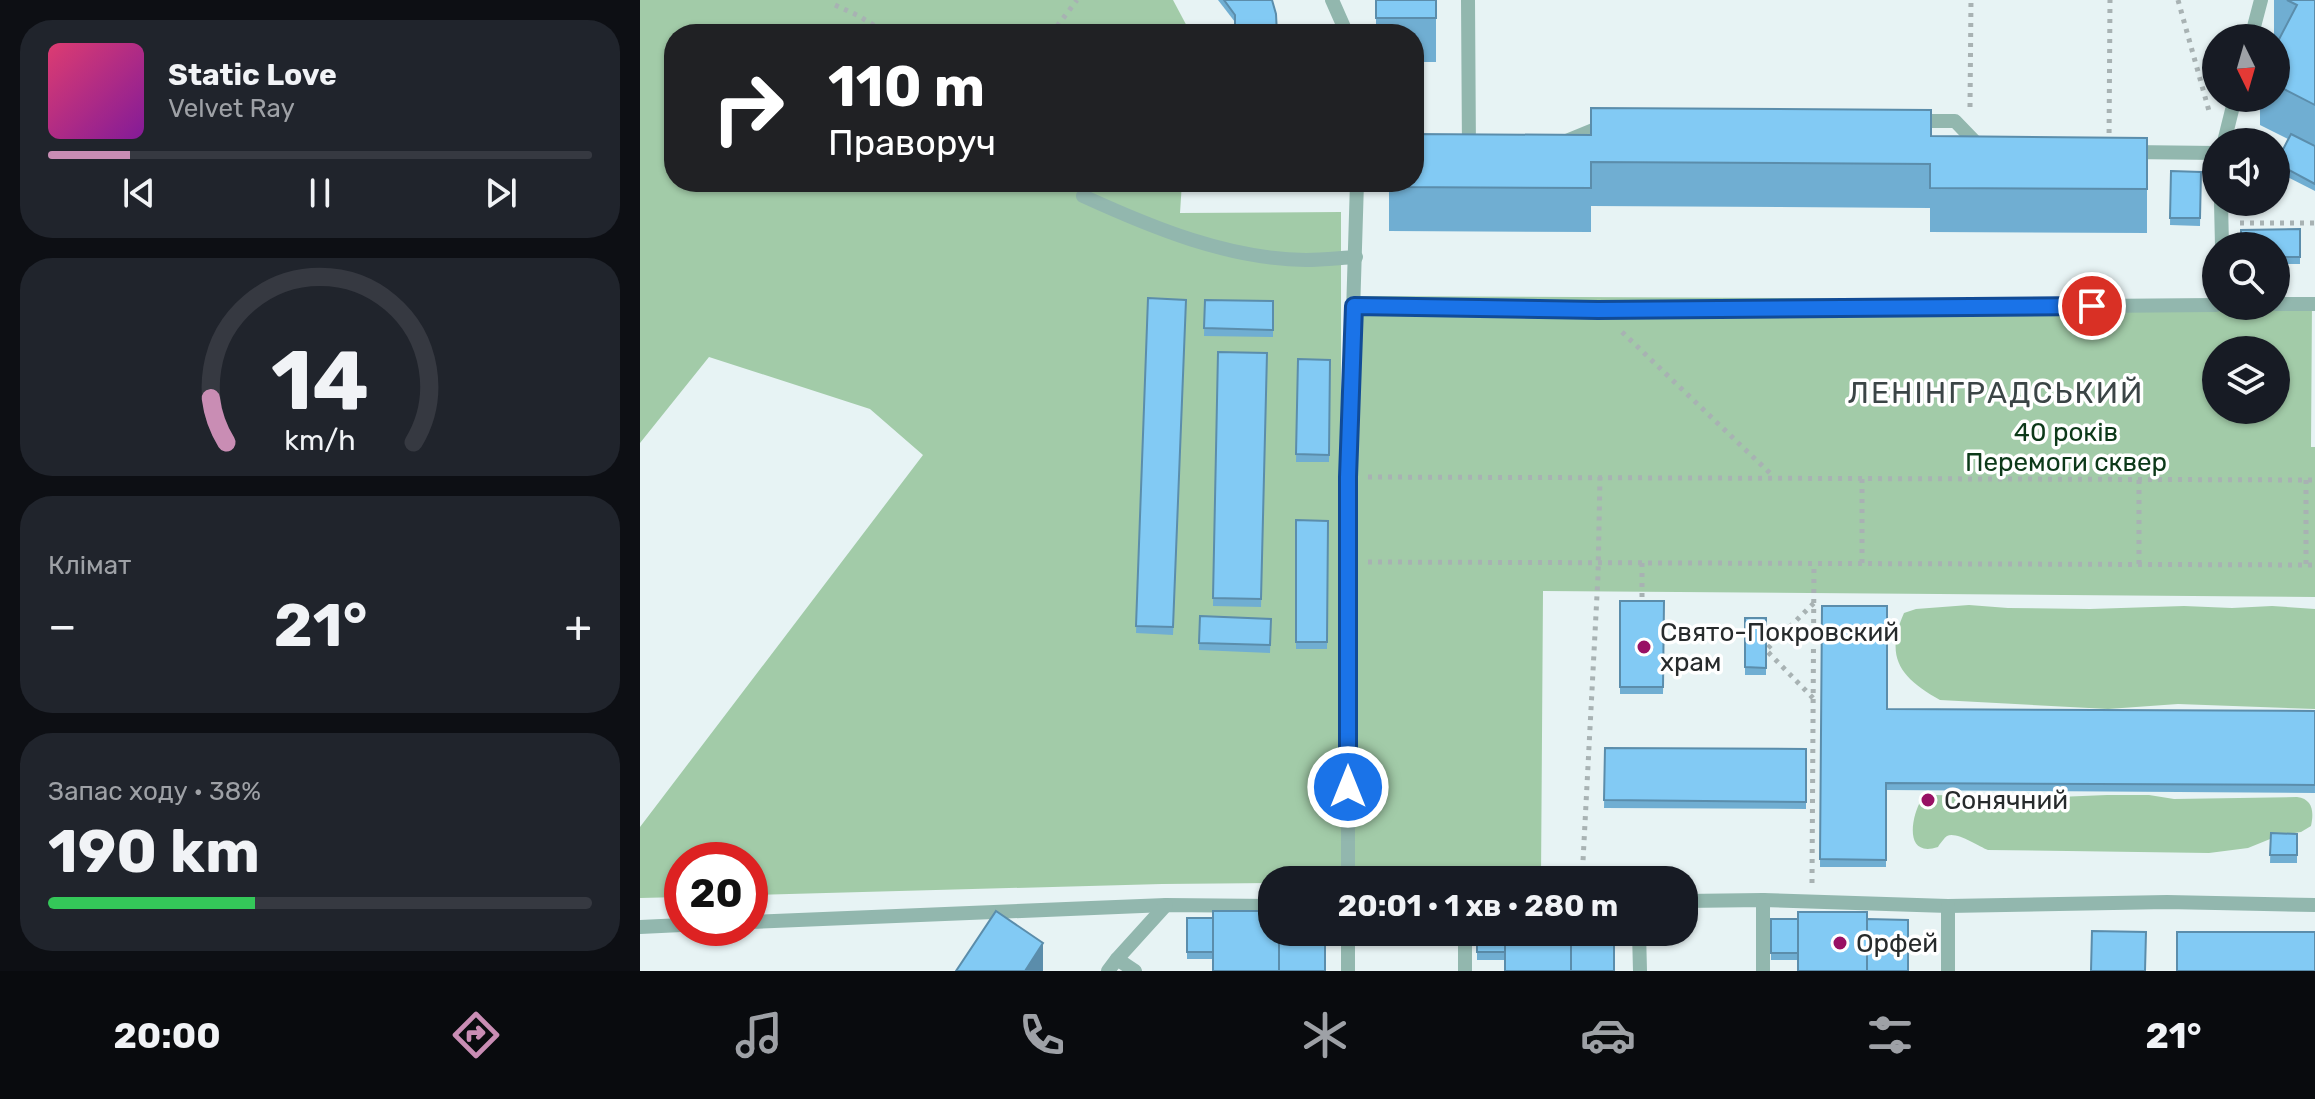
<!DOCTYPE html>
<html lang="uk">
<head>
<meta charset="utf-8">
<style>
  body { margin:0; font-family:Rubik,sans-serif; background:#20242c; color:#f1f3f6; height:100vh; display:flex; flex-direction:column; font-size:30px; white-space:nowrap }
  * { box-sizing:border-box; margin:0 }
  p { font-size:26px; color:#9ea1a6 }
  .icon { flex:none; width:44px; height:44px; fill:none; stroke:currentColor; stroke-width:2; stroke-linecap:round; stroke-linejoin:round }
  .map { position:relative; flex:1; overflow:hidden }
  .drawer { display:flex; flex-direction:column; gap:20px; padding:20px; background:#0d0f14; width:640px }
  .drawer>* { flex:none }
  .top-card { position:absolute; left:24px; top:24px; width:760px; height:168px; border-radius:32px; box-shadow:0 2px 6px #0004; background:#202124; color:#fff; overflow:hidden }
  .needle { width:52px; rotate:175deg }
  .fabs { position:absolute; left:1562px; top:24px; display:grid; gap:16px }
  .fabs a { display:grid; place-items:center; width:88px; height:88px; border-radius:50%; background:#171b24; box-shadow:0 2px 6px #0004; font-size:40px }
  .speed { position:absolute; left:24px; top:842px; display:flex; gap:16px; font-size:40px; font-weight:700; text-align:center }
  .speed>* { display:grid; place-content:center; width:104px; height:104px; border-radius:50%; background:#171b24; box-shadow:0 2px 6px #0004; line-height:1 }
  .speed .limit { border:12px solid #d22; background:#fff; color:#111 }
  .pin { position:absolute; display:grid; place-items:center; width:68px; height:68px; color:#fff; margin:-34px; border:4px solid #fff; border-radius:50%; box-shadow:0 2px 8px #0007 }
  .me { position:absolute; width:88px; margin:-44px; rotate:0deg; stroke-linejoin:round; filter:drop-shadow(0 0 6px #0008) }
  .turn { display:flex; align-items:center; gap:28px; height:168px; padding:0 32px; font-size:36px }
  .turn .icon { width:104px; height:104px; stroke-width:2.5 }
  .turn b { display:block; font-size:56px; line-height:68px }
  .big { font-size:60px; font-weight:700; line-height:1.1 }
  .drawer .card { flex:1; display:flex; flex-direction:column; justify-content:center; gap:12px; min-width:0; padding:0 28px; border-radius:32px; background:#20242c }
  .drawer .dial { align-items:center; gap:0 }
  .dial svg { height:208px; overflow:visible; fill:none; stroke:#363941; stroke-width:7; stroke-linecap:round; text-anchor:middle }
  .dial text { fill:#f1f3f6; stroke:none }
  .song { display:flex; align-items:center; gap:24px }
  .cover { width:96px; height:96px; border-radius:12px; background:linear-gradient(135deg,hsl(340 70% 55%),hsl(290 70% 35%)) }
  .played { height:8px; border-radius:4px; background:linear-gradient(90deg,#c98db4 15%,#363941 15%) }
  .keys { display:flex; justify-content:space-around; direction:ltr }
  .heat { display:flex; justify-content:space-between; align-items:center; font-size:44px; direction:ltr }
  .charge { height:12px; border-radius:6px; background:linear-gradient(90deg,#34c759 38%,#363941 0) }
  .trip { position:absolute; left:618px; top:866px; width:440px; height:80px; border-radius:32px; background:#171b24; box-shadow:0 2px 6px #0004; font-weight:700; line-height:80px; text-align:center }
  .dock { display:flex; height:128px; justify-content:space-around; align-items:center; background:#090b0e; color:#9ea1a6 }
  .dock .icon { width:56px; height:56px }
  .dock .on { color:#c98db4 }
  .dock b { font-size:36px; color:#f1f3f6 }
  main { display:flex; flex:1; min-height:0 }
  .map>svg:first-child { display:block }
  .green { fill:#a2cba8; fill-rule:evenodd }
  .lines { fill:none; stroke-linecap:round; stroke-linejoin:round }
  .path { stroke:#a8b2b3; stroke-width:5; stroke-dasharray:4 6; stroke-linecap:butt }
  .lane { stroke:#92b7ae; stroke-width:14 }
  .wall { fill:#70aed2 }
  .shaded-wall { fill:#5b8dab }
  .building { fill:#82caf4; stroke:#5b8dab; stroke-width:2 }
  .route-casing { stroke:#114b97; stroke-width:20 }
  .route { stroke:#1a73e8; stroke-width:14 }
  .poi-dot { fill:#981064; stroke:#fff; stroke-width:3 }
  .labels { text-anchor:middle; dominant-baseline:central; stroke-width:7; stroke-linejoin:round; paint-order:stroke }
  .park-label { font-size:26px; fill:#0c3919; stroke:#fff }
  .poi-label { font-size:26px; fill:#272b2c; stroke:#fff; text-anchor:start }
  .quarter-label { font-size:30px; letter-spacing:2px; fill:#3b4546; stroke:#fff }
</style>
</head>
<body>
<main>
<section class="drawer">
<div class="card">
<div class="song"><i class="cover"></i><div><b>Static Love</b><p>Velvet Ray</p></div></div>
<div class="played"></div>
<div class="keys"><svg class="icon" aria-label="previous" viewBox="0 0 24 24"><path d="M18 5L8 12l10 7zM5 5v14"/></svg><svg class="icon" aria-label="pause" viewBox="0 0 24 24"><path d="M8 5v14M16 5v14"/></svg><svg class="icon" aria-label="next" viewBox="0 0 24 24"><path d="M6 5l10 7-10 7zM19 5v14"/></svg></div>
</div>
<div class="card dial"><svg viewBox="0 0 100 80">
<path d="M14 69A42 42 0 1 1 86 69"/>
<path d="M14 69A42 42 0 0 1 8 52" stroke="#c98db4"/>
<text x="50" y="56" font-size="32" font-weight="700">14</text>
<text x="50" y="72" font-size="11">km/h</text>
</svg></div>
<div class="card"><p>Клімат</p>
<div class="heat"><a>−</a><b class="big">21°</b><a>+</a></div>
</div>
<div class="card"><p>Запас ходу · 38%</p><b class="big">190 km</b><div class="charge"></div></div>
</section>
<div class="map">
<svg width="1675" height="971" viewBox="0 0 1675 971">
  <rect width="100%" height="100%" fill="#e7f3f4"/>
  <g class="green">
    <path d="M0,0h533l17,32v2h-516v148h508l-2,31 161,-1v668h-69v3l-110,1 -412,11v-35h-68v37l-42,1v-71l283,-372 -53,-46 -161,-52 -69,86z"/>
    <path d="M715,296l861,4v6h60l36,-5 -1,146h4v150l-772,-6 -2,289h-187zM1576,350h60v60h-60z"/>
    <path d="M1329,605l39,3 82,1 94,-3 48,2 40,-2 43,3v100l-137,-5 -70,5 -168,-9c-39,-22 -56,-42 -36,-87l12,-4z"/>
    <path d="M1296,795l98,3 73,-3h42l25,4 123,-2c16,2 17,15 14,29l-10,6 -21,3 -32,13 -39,5 -221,-3c-10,-4 -32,-19 -41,-14 -2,1 -8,9 -9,11 -34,11 -27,-29 -17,-47z"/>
  </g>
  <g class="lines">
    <g class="path">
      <path d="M1538,0l31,111"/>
      <path d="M195,5l24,11 29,18"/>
      <path d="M411,34l26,-34"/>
      <path d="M1330,107l1,-107"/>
      <path d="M1469,143l1,-143"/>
      <path d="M1600,223h75"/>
      <path d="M982,332l152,145"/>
      <path d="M728,477l947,3"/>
      <path d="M1666,480v85"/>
      <path d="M728,562l947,3"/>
      <path d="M1222,563v-85"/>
      <path d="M1499,564v-85"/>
      <path d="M1002,607v-44"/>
      <path d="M1173,698l-47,-48 48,-47"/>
      <path d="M942,880l16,-304 2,-99"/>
      <path d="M1172,883l2,-319"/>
    </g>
    <g class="lane">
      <path d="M692,0l15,34"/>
      <path d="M828,0l1,152"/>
      <path d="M1611,38l10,-38"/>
      <path d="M1272,121h43l28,29"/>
      <path d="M924,142l44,-18"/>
      <path d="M1584,142l11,-44"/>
      <path d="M1491,152l85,1"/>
      <path d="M443,196c70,32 145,63 223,64 17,0 33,-2 50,-3"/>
      <path d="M1581,202l1,44"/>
      <path d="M1636,304h39"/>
      <path d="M714,306l244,4 618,-5"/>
      <path d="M708,880v-403l9,-295"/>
      <path d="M1044,901l79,-1 185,6 219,-4 148,3"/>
      <path d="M110,922l416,-17 106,1"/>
      <path d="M0,927l42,-2"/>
      <path d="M708,932v39"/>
      <path d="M825,932v39"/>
      <path d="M999,932l1,39"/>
      <path d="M477,959l18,12"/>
      <path d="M468,971l9,-12 49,-54"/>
      <path d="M1123,971v-71"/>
      <path d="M1308,971v-65"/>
    </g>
  </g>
  <g class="wall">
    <path d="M578,0h54l-37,22z"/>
    <path d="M736,0h60v62h-22v-28h-38z"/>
    <path d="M1634,0h41v191l-39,-20v-9l12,-23 -28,-14v-27h16l1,-55 -1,-5h-2z"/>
    <path d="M774,134l733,4v95l-217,-1v-24l-339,-2v26l-202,-1v-49z"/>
    <path d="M1531,171l30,1 -1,54 -30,-1z"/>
    <path d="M1660,229v35h-24v-18z"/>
    <path d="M508,298l38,2 -13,335 -37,-2z"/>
    <path d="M565,300l68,1v36l-69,-1z"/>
    <path d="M578,352l49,1 -6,254 -48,-1z"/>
    <path d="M658,359l32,1 -1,102h-33z"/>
    <path d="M656,520l32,1 -1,128h-31z"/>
    <path d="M980,601h44l-1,93h-43z"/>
    <path d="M1182,606l65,103 428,2v82l-429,-3v77h-66z"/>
    <path d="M560,616l71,3 -1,34 -71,-3z"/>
    <rect x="1105" y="618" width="21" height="57"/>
    <path d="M965,748l201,1v60l-202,-1z"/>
    <path d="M1631,833l26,1v29h-27z"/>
    <rect x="547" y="918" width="26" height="41"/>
    <rect x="1131" y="919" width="27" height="41"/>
    <path d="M837,932h137l-109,28h-28z"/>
  </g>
  <path class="shaded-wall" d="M403,943v28h-18z"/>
  <g class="building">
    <path d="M584,0h48l4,14 1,20h-42v-19z"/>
    <rect x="736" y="0" width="60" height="18"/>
    <path d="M1647,0h28v105l-39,-20v-40l21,-40z"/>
    <path d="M951,108l340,2v26l216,2v51l-217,-1v-24l-339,-2v26l-202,-1v-5h25v-48l177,1z"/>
    <path d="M1651,134l24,12v38l-39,-21z"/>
    <path d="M1531,171l30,1 -1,46h-30z"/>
    <path d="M1660,229v28h-24v-11h-35v-16z"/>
    <path d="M508,298l38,2 -13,327 -37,-1z"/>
    <path d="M565,300l68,1v29l-69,-2z"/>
    <path d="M578,352l49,1 -6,246 -48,-1z"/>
    <path d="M658,359l32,1 -1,95 -33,-1z"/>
    <path d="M656,520l32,1 -1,121h-31z"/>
    <path d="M980,601h44l-1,86h-43z"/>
    <path d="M1182,606h65v103l428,2v74l-429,-2v77l-66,-1z"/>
    <path d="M560,616l71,3 -1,26 -71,-2z"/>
    <path d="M1105,618h21v50l-21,-1z"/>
    <path d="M965,748l201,1v53l-202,-2z"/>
    <path d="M1631,833l26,1v21h-27z"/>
    <path d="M356,911l47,32 -18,28h-69z"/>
    <path d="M573,911h59v21h7v39h-66z"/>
    <rect x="1158" y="912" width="69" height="59"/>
    <rect x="547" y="918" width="26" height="34"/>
    <rect x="1131" y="919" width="27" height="34"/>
    <path d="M1227,919l41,1v51h-41z"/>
    <path d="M1452,931l54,1 -1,39h-54z"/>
    <rect x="639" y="932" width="46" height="39"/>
    <rect x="837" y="932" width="28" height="20"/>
    <rect x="865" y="932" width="66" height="39"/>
    <rect x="931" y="932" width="43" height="39"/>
    <rect x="1537" y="932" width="138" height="39"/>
  </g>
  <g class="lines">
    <defs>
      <path id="route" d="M708,787v-310l6,-171 244,4 494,-4"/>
    </defs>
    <use href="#route" class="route-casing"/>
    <use href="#route" class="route"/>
  </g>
  <g class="poi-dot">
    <circle cx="1004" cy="647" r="8"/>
    <circle cx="1288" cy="800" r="8"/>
    <circle cx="1200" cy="943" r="8"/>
  </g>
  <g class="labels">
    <g class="park-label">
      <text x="1426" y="432">40 років<tspan x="1426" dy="30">Перемоги сквер</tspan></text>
    </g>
    <g class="poi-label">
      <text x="1020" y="632">Свято-Покровский<tspan x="1020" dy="30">храм</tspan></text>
      <text x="1304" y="800">Сонячний</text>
      <text x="1216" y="943">Орфей</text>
    </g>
    <g class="quarter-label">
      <text x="1356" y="393">ЛЕНІНГРАДСЬКИЙ</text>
    </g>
  </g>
</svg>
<div class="fabs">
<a><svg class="needle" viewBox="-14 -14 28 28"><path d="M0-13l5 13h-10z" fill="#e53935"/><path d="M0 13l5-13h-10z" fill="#9ea1a6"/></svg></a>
<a><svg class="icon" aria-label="sound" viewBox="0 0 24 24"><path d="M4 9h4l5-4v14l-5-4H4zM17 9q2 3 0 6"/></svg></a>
<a><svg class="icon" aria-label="search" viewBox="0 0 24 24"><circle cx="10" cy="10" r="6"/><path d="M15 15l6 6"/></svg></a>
<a><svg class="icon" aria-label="layers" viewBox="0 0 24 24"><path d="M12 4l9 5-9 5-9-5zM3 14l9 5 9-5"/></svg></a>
</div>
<div class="speed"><div class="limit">20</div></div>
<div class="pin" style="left:1452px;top:306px;background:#d93025"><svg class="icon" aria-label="arrive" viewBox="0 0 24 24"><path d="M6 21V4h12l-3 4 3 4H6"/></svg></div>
<svg class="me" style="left:708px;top:787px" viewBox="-20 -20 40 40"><circle r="17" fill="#1a73e8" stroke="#fff" stroke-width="3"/><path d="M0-11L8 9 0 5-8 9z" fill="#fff"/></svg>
<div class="trip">20:01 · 1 хв · 280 m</div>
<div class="top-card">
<div class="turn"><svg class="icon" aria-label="right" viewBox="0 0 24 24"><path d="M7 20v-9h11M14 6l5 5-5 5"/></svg><div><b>110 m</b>Праворуч</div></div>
</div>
</div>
</main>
<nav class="dock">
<b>20:00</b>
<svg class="icon on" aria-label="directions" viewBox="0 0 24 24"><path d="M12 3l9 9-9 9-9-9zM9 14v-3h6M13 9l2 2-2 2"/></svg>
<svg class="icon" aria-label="music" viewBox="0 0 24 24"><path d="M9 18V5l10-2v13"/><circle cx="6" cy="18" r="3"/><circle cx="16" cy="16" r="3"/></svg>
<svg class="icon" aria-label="phone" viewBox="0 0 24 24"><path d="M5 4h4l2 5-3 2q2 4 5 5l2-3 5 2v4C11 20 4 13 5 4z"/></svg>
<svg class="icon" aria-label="climate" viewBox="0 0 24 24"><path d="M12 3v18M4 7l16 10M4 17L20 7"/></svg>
<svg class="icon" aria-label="car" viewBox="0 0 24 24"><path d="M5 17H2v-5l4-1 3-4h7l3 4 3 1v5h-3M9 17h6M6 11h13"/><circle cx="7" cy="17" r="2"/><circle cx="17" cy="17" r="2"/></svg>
<svg class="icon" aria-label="filters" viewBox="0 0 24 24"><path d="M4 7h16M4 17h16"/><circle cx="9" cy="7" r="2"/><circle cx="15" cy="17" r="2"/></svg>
<b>21°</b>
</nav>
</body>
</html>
